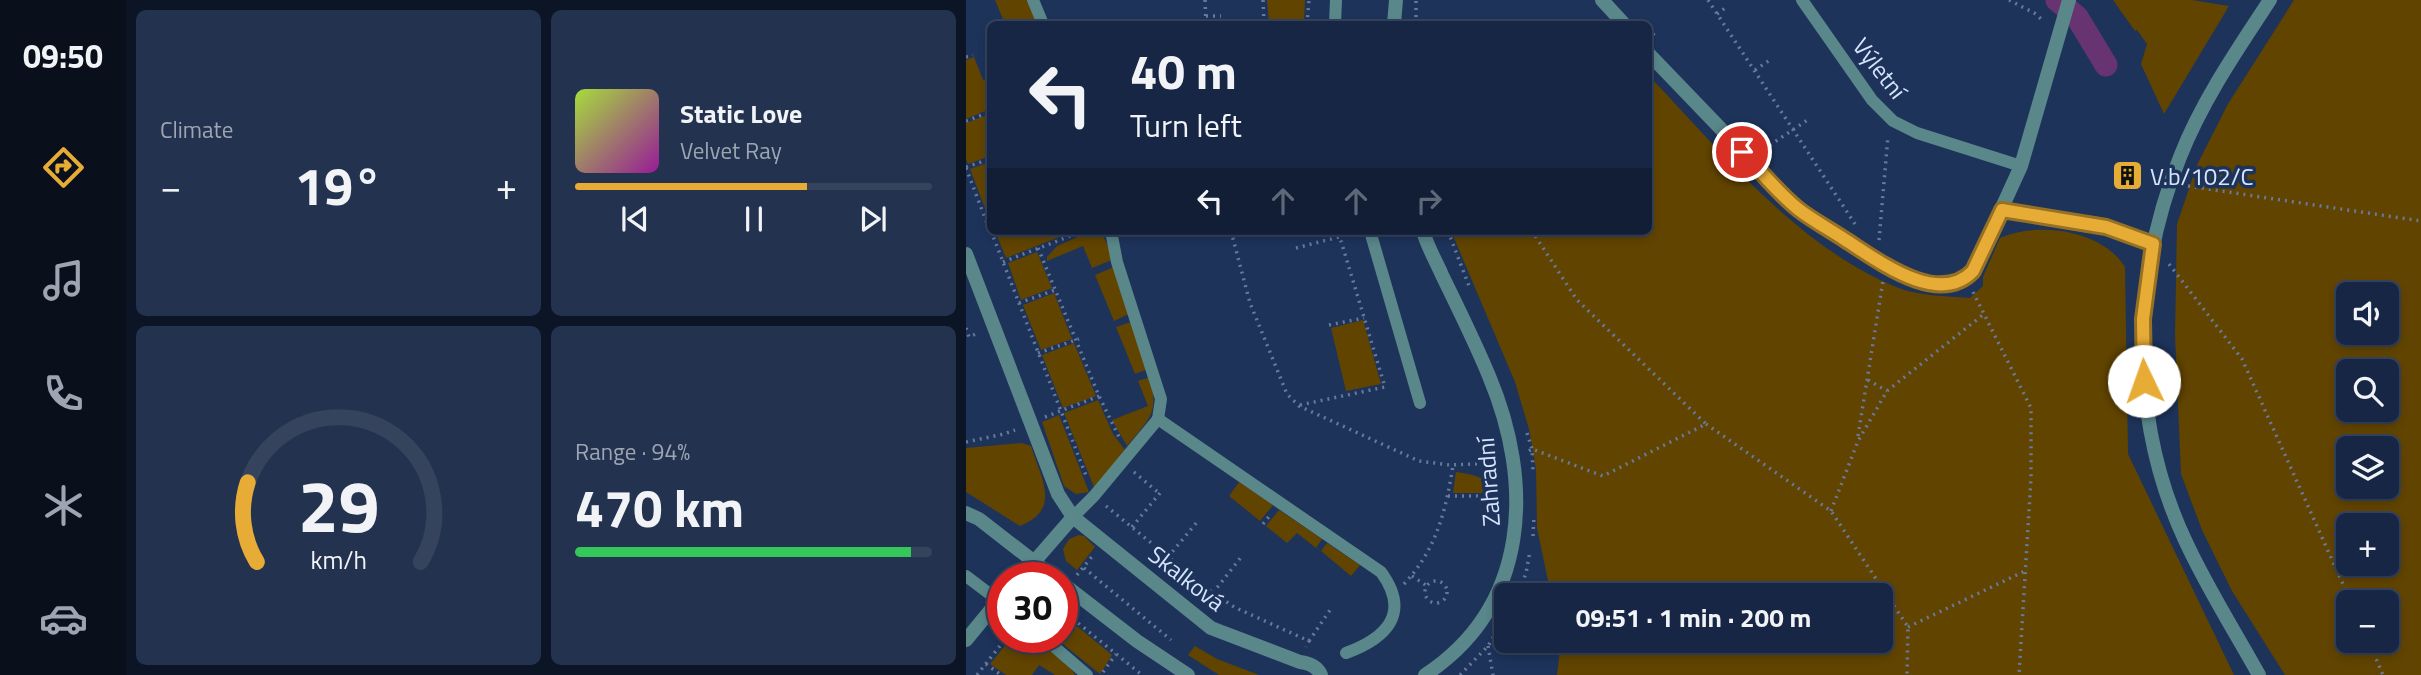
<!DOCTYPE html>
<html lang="en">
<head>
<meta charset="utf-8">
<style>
  body { margin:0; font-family:"Titillium Web",sans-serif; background:#23324f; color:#f1f3f6; height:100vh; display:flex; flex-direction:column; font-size:26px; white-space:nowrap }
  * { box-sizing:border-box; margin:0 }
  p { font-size:23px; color:#9ea5b2 }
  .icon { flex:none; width:38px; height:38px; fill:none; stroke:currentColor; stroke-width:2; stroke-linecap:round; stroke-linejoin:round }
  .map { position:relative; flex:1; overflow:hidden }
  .panel { display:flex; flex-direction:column; gap:10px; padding:10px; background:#0c1525; width:840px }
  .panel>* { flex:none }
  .top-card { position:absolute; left:21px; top:21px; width:665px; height:214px; border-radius:10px; box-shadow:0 4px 10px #0003,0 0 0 2px #35435d; background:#162644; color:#f1f3f6; overflow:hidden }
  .controls { position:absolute; left:1370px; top:282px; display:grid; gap:14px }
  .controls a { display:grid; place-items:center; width:63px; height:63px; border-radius:10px; background:#162644; box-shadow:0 4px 10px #0003,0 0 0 2px #35435d; font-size:35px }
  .speed { position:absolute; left:21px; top:562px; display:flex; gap:14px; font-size:35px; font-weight:700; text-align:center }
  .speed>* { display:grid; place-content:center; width:91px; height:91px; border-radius:50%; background:#162644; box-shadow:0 4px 10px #0003,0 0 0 2px #35435d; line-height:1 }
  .speed .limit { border:10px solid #d22; background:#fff; color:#111 }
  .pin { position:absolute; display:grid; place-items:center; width:60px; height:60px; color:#fff; margin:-30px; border:4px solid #fff; border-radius:50%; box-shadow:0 2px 7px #0007 }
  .me { position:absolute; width:77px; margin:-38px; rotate:357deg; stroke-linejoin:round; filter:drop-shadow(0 0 5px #0008) }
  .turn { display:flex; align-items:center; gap:24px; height:147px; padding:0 28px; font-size:32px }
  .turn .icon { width:91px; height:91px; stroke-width:2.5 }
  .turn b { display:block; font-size:49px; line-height:60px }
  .lanes { display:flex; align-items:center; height:66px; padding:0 28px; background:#0003; justify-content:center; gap:35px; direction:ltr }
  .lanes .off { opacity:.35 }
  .big { font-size:52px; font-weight:700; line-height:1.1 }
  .panel .card { flex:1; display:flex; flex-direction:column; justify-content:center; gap:10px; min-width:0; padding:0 24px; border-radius:10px; background:#23324f }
  .panel .dial { align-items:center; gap:0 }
  .dial svg { height:182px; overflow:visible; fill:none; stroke:#35435d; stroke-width:7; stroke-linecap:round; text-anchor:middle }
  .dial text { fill:#f1f3f6; stroke:none }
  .song { display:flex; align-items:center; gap:21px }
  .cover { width:84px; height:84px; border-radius:10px; background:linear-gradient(135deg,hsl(80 70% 55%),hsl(300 70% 35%)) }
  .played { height:7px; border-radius:4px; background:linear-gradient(90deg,#e6ac36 65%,#35435d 65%) }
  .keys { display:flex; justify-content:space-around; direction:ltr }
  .heat { display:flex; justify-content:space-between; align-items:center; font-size:38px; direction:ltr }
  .charge { height:10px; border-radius:5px; background:linear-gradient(90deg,#34c759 94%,#35435d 0) }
  .panel .tiles { flex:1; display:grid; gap:10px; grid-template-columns:repeat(2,1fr) }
  .trip { position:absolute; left:528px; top:583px; width:399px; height:70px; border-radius:10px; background:#162644; box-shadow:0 4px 10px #0003,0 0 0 2px #35435d; font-weight:700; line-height:70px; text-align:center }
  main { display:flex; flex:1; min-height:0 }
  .dock { display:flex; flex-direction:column; width:126px; justify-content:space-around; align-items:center; background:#090f1b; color:#9ea5b2 }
  .dock .icon { width:49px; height:49px }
  .dock .active { color:#e6ac36 }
  .dock b { font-size:32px; color:#f1f3f6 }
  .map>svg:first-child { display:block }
  .green { fill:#614400; fill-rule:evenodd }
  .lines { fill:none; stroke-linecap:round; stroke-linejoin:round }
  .canal { stroke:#673471; stroke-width:23 }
  .path { stroke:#677a9c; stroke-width:3.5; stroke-dasharray:2 5; stroke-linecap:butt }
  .lane { stroke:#59878a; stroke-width:12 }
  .street { stroke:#59878a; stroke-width:14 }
  .route-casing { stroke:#967023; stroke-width:18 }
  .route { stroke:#e6ac36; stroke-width:12 }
  .labels { text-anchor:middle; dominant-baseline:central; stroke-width:7; stroke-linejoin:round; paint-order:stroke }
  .street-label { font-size:24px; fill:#d6e4fd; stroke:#1d335a }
  .poi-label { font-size:24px; fill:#d6e4fd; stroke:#1d335a; text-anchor:start }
</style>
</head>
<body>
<main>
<nav class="dock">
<b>09:50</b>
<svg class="icon active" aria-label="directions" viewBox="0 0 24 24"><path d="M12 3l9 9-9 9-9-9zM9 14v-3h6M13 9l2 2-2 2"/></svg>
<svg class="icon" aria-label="music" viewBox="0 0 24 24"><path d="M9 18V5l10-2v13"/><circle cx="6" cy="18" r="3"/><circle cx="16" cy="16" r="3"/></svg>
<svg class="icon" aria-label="phone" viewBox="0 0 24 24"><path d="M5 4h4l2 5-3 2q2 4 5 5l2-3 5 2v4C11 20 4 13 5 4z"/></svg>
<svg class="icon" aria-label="climate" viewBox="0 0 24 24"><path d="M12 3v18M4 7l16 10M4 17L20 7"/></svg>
<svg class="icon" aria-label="car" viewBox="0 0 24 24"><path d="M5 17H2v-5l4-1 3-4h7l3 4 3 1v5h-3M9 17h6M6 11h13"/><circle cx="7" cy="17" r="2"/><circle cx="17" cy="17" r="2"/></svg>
</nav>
<section class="panel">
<div class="tiles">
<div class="card"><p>Climate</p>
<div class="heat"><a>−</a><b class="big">19°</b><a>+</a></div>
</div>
<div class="card">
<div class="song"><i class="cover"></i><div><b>Static Love</b><p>Velvet Ray</p></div></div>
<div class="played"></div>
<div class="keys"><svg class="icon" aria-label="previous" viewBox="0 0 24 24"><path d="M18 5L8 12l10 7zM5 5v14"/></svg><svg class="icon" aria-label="pause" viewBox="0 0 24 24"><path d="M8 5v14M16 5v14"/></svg><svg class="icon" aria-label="next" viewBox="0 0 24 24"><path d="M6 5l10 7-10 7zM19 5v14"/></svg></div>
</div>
<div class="card dial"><svg viewBox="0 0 100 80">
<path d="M14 69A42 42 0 1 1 86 69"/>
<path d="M14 69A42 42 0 0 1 10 34" stroke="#e6ac36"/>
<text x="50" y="56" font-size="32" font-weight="700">29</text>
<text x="50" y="72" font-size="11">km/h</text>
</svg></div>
<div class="card"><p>Range · 94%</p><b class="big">470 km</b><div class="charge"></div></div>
</div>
</section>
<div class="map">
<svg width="1455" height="675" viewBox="0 0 1455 675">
  <rect width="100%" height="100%" fill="#1d335a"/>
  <g class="green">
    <path d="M29,0h34l8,23 -32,1z"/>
    <path d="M301,0h38l-1,24h-35z"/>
    <path d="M1147,0h79l37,6 -65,108 -23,-50 6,-20 -10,-14 -2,1z"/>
    <path d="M1328,0h127v675h-136l-53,-84 -30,-61 -21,-56 -6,-139 2,-111 20,-59 31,-61zM1382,294h39v38h-39zM1382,371h39v39h-39zM1382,448h39v38h-39zM1382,525h39v39h-39zM1382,602h39v38h-39z"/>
    <path d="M8,57l9,23 7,-2v31l-24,10v-59z"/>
    <path d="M683,76c73,76 146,169 247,211 22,9 50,9 74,11l13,-12v-9l17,-39c38,-17 102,-8 125,29l3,187 106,221h-677l4,-34 320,-1v-45h-330l-14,-67 -1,-59 -7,-40 -14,-47 -64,-151h197z"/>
    <path d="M24,114v42l-22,8 -2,-5v-36z"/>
    <path d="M24,162v56l-1,1 -19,-50z"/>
    <path d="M29,231h80l-69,27z"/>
    <path d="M126,231c14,1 17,18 20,29l-20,8 -9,-22 -36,15v-4l10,-11z"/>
    <path d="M71,252l15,36 -31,12 -13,-37z"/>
    <path d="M148,267l15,47 -15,7 -19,-46z"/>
    <path d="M88,293l18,46 -31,11 -18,-45z"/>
    <path d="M397,320l18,64 -35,7 -15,-63z"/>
    <path d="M165,322l17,47 -13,5 -19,-47z"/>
    <path d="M108,343l22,53 -33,12 -21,-53z"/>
    <path d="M184,377c9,37 0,41 -23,69l-15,-26 36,-14 -10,-25z"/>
    <path d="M132,400l15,34 12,16 -31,37 -30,-74z"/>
    <path d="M93,415l30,77 -13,2 -12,-8 -22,-64z"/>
    <path d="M56,443l9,3c10,33 31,63 -11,80l-54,-34v-44z"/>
    <path d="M490,472c15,2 33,5 40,21h-43z"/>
    <path d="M273,482l34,23 -13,16 -31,-25z"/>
    <path d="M313,510l43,29 -6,9 -19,-15 -10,10 -21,-17z"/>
    <path d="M113,535l5,1 11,11 -18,23 -11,-9 -3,-12 6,-10z"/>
    <path d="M361,543l33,22 -9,11 -30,-25z"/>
    <path d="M96,614l50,41 -12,19 -46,-37h8z"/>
    <path d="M46,637h23l33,27 7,11h-20l-16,-10 -7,10h-26l-16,-11z"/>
    <path d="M229,646l22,13 42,16h-40l-31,-20z"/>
  </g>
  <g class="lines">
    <path class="canal" d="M1091,0l20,17 29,48"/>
    <g class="path">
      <path d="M239,0l1,24"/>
      <path d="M297,0l1,24"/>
      <path d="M742,0l147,224"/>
      <path d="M1043,0l27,14 8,8"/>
      <path d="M751,14l11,-8"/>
      <path d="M240,16h15"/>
      <path d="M341,24l2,-24"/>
      <path d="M450,24v-24"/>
      <path d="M682,29l7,7"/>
      <path d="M0,57l7,-2"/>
      <path d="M789,70l15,-10"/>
      <path d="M0,121l24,-9"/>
      <path d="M798,149l45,-30"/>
      <path d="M0,167l24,-8"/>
      <path d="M0,168l24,63"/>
      <path d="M1222,186l233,35"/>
      <path d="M25,231l96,247"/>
      <path d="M265,231l19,72 37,91 12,12 120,55 31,4 47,-2"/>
      <path d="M482,231l21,55"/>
      <path d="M913,240l9,-104"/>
      <path d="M72,248l61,148 21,43"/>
      <path d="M330,248l43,-11"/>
      <path d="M37,262l80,-31"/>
      <path d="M1203,264l73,95 109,243"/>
      <path d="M1007,292l58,116v70l-12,197"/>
      <path d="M53,303l39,-14"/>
      <path d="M363,325l35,-7"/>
      <path d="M0,328l3,9 9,-4"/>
      <path d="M72,353l41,-14"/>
      <path d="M902,380l19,11"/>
      <path d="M334,405l85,-18 -47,-156"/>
      <path d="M79,417l57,-22"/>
      <path d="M740,424l125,87 77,116 -1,48"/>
      <path d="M561,433l5,16 1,21"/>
      <path d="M892,436l25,-155"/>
      <path d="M0,442l38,-8 11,-4"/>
      <path d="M563,451l3,-2 71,27 103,-52 -129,-124 -45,-69"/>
      <path d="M168,472l26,22"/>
      <path d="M482,496h46"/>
      <path d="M140,506l99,81 29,20 75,34 -3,6"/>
      <path d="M865,511l27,-70 29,-50 97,-77"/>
      <path d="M297,524l8,-10"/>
      <path d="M166,527l28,-34"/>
      <path d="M567,536l1,-20"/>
      <path d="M202,557l30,-36"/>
      <path d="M118,568l87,72"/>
      <path d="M111,575l17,-21"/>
      <path d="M446,576l15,10"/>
      <circle cx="470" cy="592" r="11"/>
      <path d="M438,584c32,-34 42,-73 49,-119"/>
      <path d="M556,584l4,-11 4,-22"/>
      <path d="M247,593l29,-37"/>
      <path d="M96,610l80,65"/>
      <path d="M942,627l117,-56"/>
      <path d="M1402,640l15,35"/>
      <path d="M343,641l21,-31"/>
      <path d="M522,646l5,29"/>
      <path d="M20,664l15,11"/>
      <path d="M137,672l13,-18"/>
      <path d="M11,675l30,-38"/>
      <path d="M494,675l28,-29 9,-15"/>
    </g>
    <g class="lane">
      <path d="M67,0l10,24"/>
      <path d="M836,0l70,100 21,21 24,12 104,33"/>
      <path d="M369,24l1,-24"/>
      <path d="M145,231l6,31 44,137 -3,20 223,153c30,41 6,66 -35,81"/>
      <path d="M404,231l50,172"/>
      <path d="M107,517l21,-21 64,-77"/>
      <path d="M0,576l37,28"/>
      <path d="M77,637l44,38"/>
    </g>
    <g class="street">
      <path d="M636,0l22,24"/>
      <path d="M428,24l2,-24"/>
      <path d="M682,53l149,155 88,57 28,14 19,4h23l11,-5 7,-7 48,-105 48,-166"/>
      <path d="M1036,210l104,17 47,17"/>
      <path d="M457,231c4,15 13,30 19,44 16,33 33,67 47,101 45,107 41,230 -64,299"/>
      <path d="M0,254l92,240 15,23 -53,61"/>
      <path d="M0,513l13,6 76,59"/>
      <path d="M107,517l138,111 89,34c9,1 17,4 21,13"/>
      <path d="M96,583l75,58 51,34"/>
      <path d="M0,640l37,-45"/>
      <path d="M1293,675c-25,-45 -53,-89 -74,-135 -56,-120 -54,-261 -5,-383 22,-56 57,-107 90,-157"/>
    </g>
  </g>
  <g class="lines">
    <defs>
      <path id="route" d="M776,152c18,18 36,41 56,57 14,11 31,20 46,30 32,20 94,69 129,32l29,-61 104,17 47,17 -10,75 1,62"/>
    </defs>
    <use href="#route" class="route-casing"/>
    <use href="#route" class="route"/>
  </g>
  <defs>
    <symbol id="building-square" viewBox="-11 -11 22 22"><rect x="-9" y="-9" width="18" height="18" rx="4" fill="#e6ac36" stroke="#1d335a"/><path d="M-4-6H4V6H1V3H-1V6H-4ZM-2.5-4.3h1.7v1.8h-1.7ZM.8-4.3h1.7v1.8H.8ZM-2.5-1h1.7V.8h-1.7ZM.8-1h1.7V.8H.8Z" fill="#111"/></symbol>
  </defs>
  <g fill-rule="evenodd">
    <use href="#building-square" x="1144" y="158" width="35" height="35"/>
  </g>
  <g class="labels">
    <g class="street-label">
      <text transform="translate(914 68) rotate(52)">Výletní</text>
      <text transform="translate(522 482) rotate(-94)">Zahradní</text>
      <text transform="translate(221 578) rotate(38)">Skalková</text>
    </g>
    <g class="poi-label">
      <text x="1184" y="176">V.b/102/C</text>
    </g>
  </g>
</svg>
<div class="controls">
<a><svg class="icon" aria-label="sound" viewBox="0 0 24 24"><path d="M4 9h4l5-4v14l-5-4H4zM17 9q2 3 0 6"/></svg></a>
<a><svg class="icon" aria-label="search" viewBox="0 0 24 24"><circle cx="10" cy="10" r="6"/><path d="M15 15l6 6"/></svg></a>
<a><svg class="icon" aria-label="layers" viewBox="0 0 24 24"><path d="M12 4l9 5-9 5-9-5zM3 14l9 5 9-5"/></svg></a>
<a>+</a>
<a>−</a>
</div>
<div class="speed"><div class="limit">30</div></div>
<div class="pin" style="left:776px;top:152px;background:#d93025"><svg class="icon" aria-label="arrive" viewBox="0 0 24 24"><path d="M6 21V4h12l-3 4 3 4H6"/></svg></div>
<svg class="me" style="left:1178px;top:381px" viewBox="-20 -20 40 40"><circle r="19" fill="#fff"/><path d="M0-13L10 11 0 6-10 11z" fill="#e6ac36"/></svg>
<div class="trip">09:51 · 1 min · 200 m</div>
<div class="top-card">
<div class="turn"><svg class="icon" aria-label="left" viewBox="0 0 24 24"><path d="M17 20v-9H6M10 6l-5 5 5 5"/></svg><div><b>40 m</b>Turn left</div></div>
<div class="lanes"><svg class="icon" aria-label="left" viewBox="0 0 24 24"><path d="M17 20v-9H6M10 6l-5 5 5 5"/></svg><svg class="icon off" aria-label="ahead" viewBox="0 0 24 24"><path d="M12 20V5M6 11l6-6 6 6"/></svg><svg class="icon off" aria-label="ahead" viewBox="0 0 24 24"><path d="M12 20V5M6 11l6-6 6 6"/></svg><svg class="icon off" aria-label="right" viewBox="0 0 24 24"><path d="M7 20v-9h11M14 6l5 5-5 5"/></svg></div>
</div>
</div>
</main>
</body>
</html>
